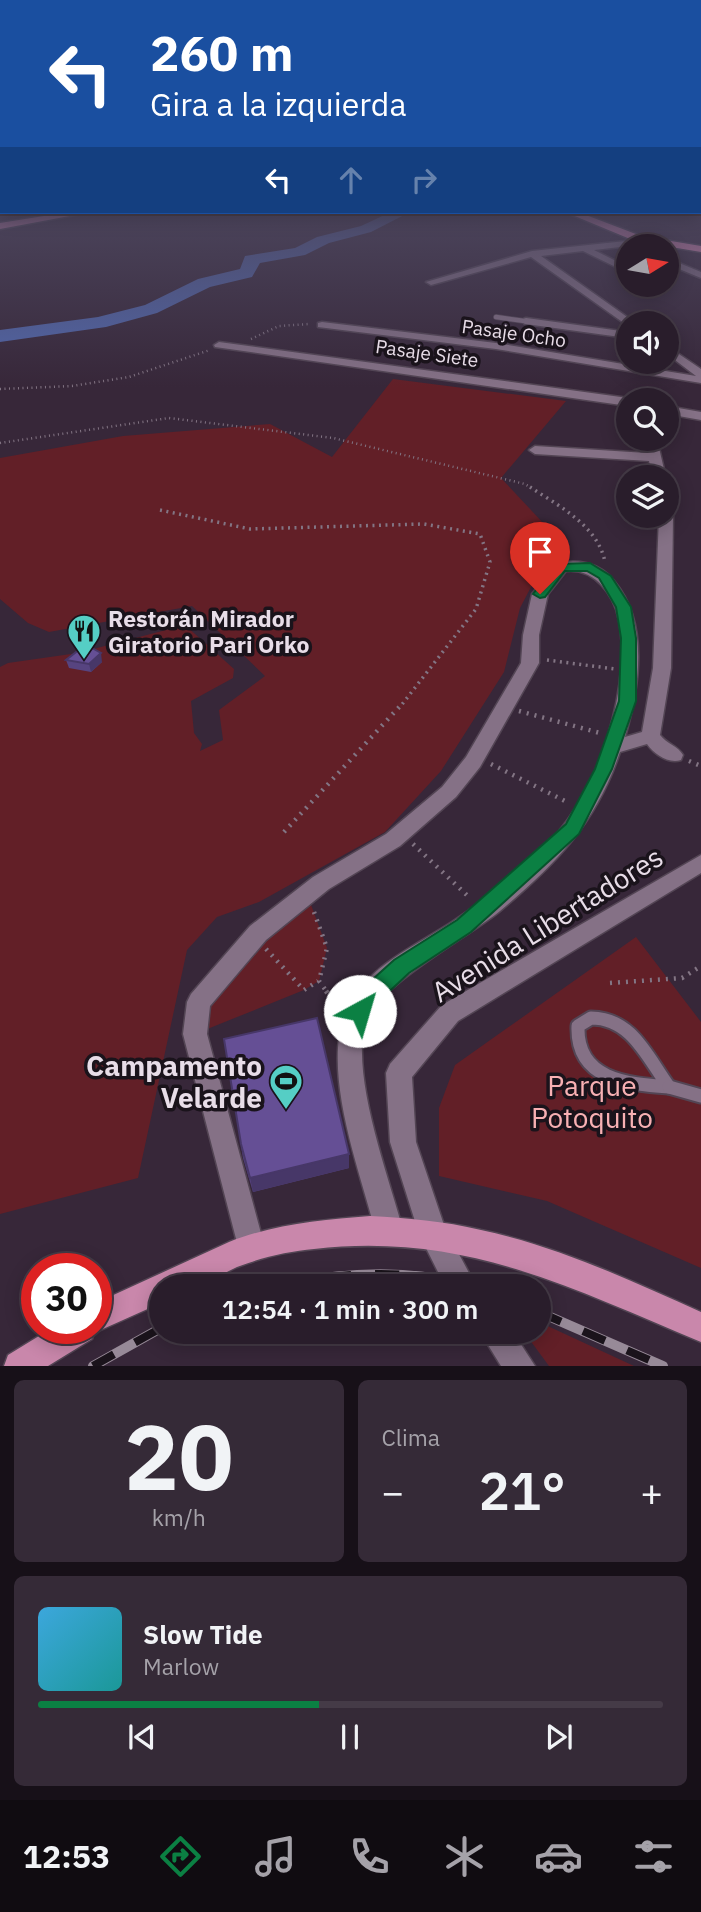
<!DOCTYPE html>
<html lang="es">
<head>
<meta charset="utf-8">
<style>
  body { margin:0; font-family:"IBM Plex Sans",sans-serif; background:#352a37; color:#f1f3f6; height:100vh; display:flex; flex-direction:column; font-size:26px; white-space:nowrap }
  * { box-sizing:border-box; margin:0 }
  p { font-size:23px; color:#a5a2a9 }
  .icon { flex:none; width:38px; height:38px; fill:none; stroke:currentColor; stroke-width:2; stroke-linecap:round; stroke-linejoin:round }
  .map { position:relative; height:1366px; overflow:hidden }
  .details { display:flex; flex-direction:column; gap:14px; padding:14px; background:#171018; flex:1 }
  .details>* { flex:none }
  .guide { position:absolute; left:0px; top:0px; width:702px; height:214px; box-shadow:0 4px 18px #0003,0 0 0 2px #453b47; background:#1a4fa0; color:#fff; overflow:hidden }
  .needle { width:46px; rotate:79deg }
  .controls { position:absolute; left:616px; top:234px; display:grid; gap:14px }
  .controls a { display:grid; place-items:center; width:63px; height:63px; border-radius:50%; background:#291d2b; box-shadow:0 4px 18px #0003,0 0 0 2px #453b47; font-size:35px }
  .speed { position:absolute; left:21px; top:1253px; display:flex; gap:14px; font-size:35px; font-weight:700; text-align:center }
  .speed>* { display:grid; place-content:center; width:91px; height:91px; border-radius:50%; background:#291d2b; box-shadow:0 4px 18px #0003,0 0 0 2px #453b47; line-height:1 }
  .speed .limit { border:10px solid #d22; background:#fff; color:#111 }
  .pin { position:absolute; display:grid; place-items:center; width:60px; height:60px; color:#fff; margin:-72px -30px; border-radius:50% 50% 50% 0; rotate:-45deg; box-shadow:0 0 7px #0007 }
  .pin .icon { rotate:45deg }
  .me { position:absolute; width:77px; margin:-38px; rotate:39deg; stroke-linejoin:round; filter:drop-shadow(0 0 5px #0008) }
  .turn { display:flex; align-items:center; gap:24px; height:147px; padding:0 35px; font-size:32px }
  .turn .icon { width:91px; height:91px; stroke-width:2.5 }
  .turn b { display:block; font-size:49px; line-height:60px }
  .lanes { display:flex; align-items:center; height:66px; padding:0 35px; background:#0003; justify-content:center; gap:35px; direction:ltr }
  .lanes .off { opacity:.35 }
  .big { font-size:52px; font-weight:600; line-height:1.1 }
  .details .card { flex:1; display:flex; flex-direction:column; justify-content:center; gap:10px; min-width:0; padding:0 24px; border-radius:10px; background:#352a37 }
  .details .dial { align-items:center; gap:0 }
  .dial b { font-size:91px; line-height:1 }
  .song { display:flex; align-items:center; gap:21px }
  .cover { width:84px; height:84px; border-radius:10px; background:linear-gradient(135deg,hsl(200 70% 55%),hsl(180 70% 35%)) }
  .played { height:7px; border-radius:4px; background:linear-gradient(90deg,#0b8043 45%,#453b47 45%) }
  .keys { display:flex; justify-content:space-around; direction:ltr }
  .heat { display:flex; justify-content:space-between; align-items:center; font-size:38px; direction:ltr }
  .details .tiles { flex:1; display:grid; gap:14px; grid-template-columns:1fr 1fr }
  .card:last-child { grid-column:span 2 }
  .trip { position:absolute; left:149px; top:1274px; width:402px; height:70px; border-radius:35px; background:#291d2b; box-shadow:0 4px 18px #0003,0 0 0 2px #453b47; font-weight:600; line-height:70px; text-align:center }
  .tabs { display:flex; height:112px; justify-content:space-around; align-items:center; background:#100c11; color:#a5a2a9 }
  .tabs .icon { width:49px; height:49px }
  .tabs .active { color:#0b8043 }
  .tabs b { font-size:32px; color:#f1f3f6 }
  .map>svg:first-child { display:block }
  .green { fill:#621f27 }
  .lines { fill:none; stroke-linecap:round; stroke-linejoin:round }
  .river { fill:#5166aa; fill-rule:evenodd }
  .lane-far2-casing { stroke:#534554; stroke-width:6 }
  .lane-far1-casing { stroke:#534554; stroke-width:9 }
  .lane-casing { stroke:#534554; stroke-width:17 }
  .street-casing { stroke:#534554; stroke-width:3 }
  .primary-casing { stroke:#534554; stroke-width:3 }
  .highway-casing { stroke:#534554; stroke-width:3 }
  .path-far3 { stroke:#837584; stroke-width:2.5; stroke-dasharray:1 3.5; stroke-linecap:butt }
  .path-far2 { stroke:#837584; stroke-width:3.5; stroke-dasharray:2 4.5; stroke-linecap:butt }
  .path-far1 { stroke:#837584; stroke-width:4.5; stroke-dasharray:2 6; stroke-linecap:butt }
  .path { stroke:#837584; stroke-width:5; stroke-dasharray:2.5 8; stroke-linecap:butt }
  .lane-far2 { stroke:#857186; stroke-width:4.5 }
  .lane-far1 { stroke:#857186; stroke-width:6 }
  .lane { stroke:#857186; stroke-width:13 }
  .street { fill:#857186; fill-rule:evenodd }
  .primary { fill:#c987ab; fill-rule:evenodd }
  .highway { fill:#f695c4; fill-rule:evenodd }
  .rail-casing { stroke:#978a98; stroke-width:10 }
  .rail { stroke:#1a131b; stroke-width:8; stroke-dasharray:24; stroke-linecap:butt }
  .wall { fill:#574480 }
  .shaded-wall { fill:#473768 }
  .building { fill:#654f95; stroke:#473768; stroke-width:2 }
  .route { fill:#0b8043; stroke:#07532c; stroke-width:2 }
  .labels { text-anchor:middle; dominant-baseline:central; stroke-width:7; stroke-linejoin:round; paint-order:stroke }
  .far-street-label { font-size:19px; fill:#e8dde8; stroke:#1a131b }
  .poi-label { font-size:23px; font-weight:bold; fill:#e8dde8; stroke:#1a131b; text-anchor:start }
  .near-street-label { font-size:28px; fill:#e8dde8; stroke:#1a131b }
  .near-poi-label { font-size:28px; font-weight:bold; fill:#e8dde8; stroke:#1a131b; text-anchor:end }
  .near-park-label { font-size:28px; fill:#f8b0b3; stroke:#1a131b }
</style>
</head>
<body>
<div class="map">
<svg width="701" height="1366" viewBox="0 0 701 1366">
  <rect width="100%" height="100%" fill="#372739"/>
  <g class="green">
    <path d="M393,379l173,22 -65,77 44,47 7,22 -32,61 -16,64 -63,99 -56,61 -126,70 -42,15 -30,33 -49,228 -138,36v-547l8,-4 70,-10 107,-28 49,44 -1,9 -42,23 3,32 8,11 -2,7 23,-11 -4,-30 46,-34 -73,-70 -143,26 -21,-9 -28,-24v-141l123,-22 147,-12 62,33z"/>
    <path d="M307,894l20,54 -8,33 -15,9 -109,44 4,-32z"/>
    <path d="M636,937l65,85v246l-154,-67 -108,-25v-68l16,-43z"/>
    <path d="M539,1322l95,44h-85l-25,-34h15z"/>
  </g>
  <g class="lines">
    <path class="river" d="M391,212h19l-39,20 -42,11 -24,12 -45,8 -8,14 -42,10 -53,26 -51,14 -106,15v-12l98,-13 47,-12 53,-26 42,-10 5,-13 50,-8 22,-11 44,-11z"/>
    <defs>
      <path id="lane-far2" d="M496,317l43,6"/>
      <path id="lane-far1" d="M526,321l102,14"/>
      <g id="lane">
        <path d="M591,1018c41,0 56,39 78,69 -42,-3 -93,-7 -91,-61z"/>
        <path d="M669,1087l32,9"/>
      </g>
      <g id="street">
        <rect x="700" y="197" width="1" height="4"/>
        <rect x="0" y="201" width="2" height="4"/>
        <path d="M635,240l3,5 -44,5 34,17v6l-45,-22 -42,5 96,68h-9v2l-97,-69 -100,28 -5,-3 106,-31z"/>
        <path d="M667,258l34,14v6l-34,-14z"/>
        <path d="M322,322l174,21 200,33 -29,-22v-8l34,23v14l-205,-34 -178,-22v-4z"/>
        <path d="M219,342l409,56 5,3h-5v5l-413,-59 -1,-2z"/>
        <path d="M667,406l34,6v8l-34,-6z"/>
        <path d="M645,439h12l9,39h-14l-3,-17 -114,-7 -6,-4 6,-4 112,7z"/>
        <path d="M667,512l6,4 -2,152 -11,67c7,9 18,11 23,20l-2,5c-13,4 -27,-6 -34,-16l-27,8c-23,70 -65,113 -120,159 -33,27 -128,77 -136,116 -11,55 24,148 39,203l-4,10 -10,4 -10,-4 -4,-10c-16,-62 -55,-161 -28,-222 19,-41 70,-63 105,-86 43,-29 93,-67 121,-110 33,-49 57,-134 46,-192 -5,-26 -25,-52 -53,-49l-18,23 -9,41v28l-59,104 -24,30 -56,49 -71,43 -63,51 -56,66 -3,28 58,214 -4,10 -10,4 -10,-4 -58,-224 4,-32 4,-8 59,-68 63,-49 73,-43 56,-47 24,-30 55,-94 2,-28 9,-41 24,-30c21,-6 44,-1 58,17 36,43 25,107 11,156l17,-5 11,-64 6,-152h8z"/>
        <path d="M701,855v18l-243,148 -46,56 4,65 29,86 31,58h-31l-26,-52 -29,-92 -4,-69 4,-9 52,-59z"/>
        <path d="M480,1332h33l22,34h-34z"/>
      </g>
      <path id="primary" d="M370,1216c37,2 74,5 111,14 76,16 149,50 220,82v30c-132,-55 -238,-110 -387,-93 -25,2 -54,9 -77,18 -13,6 -26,14 -39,18 -11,4 -26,1 -37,1v17l-67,30 -2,6 -44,27h-44l4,-11 44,-27h44v-25l133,-61c45,-18 93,-22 141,-26z"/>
      <g id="highway">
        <path d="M69,212h22l-91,17v-6z"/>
        <path d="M565,212h13l63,24 60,10v6l-66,-11z"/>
      </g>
    </defs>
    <use href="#lane-far2" class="lane-far2-casing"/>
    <use href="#lane-far1" class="lane-far1-casing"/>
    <use href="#lane" class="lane-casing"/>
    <use href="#street" class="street-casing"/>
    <use href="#primary" class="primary-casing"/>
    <use href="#highway" class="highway-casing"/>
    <g class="path-far3">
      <path d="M251,339l28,-13 30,-2"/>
      <path d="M0,389l72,-3 57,-9 81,-27"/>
      <path d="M0,443l169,-25 164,20 192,46 8,5"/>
    </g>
    <g class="path-far2">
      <path d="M530,487c29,19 68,39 75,75"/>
      <path d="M160,510l90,19 174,-5 56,10 10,28 -14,47 -76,98"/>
      <path d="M547,660l68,9"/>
    </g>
    <g class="path-far1">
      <path d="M519,711l81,22"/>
      <path d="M689,761l12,5"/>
      <path d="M491,764l78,39"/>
      <path d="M284,832l117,-127"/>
      <path d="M413,844l58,55"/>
      <path d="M314,912l13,36 -8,33 8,11"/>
      <path d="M266,949l38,41 14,-9"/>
      <path d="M610,983l72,-5 19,-12"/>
    </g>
    <path class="path" d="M326,991l12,16"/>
    <use href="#lane-far2" class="lane-far2"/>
    <use href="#lane-far1" class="lane-far1"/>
    <use href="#lane" class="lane"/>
    <use href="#street" class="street"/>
    <use href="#primary" class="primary"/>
    <use href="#highway" class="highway"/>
    <defs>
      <g id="rail">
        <path d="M280,1286c63,-14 126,-18 188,0"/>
        <path d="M539,1312l124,54"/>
        <path d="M93,1366l68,-38"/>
      </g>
    </defs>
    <use href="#rail" class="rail-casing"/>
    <use href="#rail" class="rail"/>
  </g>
  <g class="wall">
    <path d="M66,660l36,2 -11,10 -22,-4z"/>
    <path d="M224,1039l125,115v14l-96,24 -10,-34z"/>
  </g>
  <g class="shaded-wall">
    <path d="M101,653l1,9 -11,10 -2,-8z"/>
    <path d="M349,1154v14l-96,24 -3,-14z"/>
  </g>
  <g class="building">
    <path d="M92,648l9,5 -12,11 -23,-4 14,-11z"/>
    <path d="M317,1018l32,136 -99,24 -9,-34 -17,-105z"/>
  </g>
  <linearGradient id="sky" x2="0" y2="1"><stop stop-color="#1e151f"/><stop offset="0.5" stop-color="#4d475f"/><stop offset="1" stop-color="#4d475f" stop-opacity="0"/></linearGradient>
  <rect width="701" height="387" fill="url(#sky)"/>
  <path class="route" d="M590,563l21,13 20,31 5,31v63l-24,68 -33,65 -108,98 -62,41 -32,30 -9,15 -8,3 -7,-3 -3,-7 12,-22 32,-29 63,-40 109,-96 29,-55 24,-68 2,-63 -5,-31 -17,-29 -12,-7h-22l-20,26 -5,1 -7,-4 23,-30z"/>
  <defs>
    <symbol id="restaurant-pin" viewBox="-11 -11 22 30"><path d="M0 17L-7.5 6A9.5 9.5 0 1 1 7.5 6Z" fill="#55cec5" stroke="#1a131b"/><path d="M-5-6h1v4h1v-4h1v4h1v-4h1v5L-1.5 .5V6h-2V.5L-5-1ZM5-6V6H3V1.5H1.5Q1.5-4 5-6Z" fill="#111"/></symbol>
    <symbol id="stadium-pin" viewBox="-11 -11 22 30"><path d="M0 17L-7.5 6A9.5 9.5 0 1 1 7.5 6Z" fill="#55cec5" stroke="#1a131b"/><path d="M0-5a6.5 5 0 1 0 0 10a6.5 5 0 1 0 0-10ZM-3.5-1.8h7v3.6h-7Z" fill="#111"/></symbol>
  </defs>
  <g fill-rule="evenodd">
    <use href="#restaurant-pin" x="65" y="612" width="38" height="52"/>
    <use href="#stadium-pin" x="267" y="1062" width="38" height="52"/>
  </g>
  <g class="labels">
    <g class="far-street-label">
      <text transform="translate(514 333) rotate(8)">Pasaje Ocho</text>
      <text transform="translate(427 353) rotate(8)">Pasaje Siete</text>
    </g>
    <g class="poi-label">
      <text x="108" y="618">Restorán Mirador<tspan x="108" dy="26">Giratorio Pari Orko</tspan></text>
    </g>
    <g class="near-street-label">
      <text transform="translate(547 924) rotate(-32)">Avenida Libertadores</text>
    </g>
    <g class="near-poi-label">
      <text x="262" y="1065">Campamento<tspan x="262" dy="32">Velarde</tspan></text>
    </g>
    <g class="near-park-label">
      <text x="592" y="1085">Parque<tspan x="592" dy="32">Potoquito</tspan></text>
    </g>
  </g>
</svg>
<div class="controls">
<a><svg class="needle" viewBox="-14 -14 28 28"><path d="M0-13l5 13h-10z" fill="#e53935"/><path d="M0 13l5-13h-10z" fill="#a5a2a9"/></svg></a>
<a><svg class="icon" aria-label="sound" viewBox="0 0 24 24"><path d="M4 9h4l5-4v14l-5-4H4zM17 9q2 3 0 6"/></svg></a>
<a><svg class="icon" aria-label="search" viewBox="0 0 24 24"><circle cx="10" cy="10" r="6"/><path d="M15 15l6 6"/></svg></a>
<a><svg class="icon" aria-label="layers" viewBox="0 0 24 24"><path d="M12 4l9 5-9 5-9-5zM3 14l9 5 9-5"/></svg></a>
</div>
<div class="speed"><div class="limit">30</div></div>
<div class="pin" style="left:540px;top:594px;background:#d93025"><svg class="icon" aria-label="arrive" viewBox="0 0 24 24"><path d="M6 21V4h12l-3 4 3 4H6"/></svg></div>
<svg class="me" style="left:360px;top:1011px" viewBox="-20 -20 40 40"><circle r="19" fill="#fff"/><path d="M0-13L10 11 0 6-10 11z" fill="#0b8043"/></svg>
<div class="trip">12:54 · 1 min · 300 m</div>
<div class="guide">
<div class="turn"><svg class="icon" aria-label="left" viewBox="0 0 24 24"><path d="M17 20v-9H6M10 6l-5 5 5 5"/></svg><div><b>260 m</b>Gira a la izquierda</div></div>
<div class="lanes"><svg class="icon" aria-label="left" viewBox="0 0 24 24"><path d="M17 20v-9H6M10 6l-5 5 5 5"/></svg><svg class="icon off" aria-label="ahead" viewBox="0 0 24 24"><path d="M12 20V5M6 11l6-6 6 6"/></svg><svg class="icon off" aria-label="right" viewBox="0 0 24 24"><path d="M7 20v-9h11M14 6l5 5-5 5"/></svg></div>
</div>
</div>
<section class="details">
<div class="tiles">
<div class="card dial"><b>20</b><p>km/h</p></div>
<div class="card"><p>Clima</p>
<div class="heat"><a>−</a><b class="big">21°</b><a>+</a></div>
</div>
<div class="card">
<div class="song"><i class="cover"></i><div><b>Slow Tide</b><p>Marlow</p></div></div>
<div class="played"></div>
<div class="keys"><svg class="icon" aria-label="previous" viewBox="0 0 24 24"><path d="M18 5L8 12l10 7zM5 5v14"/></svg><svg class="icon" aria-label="pause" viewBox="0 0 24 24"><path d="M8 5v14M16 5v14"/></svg><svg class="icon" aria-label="next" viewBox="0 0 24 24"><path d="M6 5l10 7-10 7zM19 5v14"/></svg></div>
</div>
</div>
</section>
<nav class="tabs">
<b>12:53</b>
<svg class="icon active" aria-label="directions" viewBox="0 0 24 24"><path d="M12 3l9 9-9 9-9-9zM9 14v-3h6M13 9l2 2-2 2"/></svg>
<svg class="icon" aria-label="music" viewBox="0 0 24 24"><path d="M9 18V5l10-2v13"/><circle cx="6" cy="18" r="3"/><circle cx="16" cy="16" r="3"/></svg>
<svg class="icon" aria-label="phone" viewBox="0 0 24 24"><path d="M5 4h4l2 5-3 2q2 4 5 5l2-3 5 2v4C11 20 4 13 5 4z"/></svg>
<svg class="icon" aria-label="climate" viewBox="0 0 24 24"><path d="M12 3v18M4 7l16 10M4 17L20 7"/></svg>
<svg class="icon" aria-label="car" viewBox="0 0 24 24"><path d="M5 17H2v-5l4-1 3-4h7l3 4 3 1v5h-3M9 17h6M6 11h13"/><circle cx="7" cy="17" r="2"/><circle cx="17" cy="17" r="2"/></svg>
<svg class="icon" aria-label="filters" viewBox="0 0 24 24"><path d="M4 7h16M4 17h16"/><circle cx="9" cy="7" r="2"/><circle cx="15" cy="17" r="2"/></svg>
</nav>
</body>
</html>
